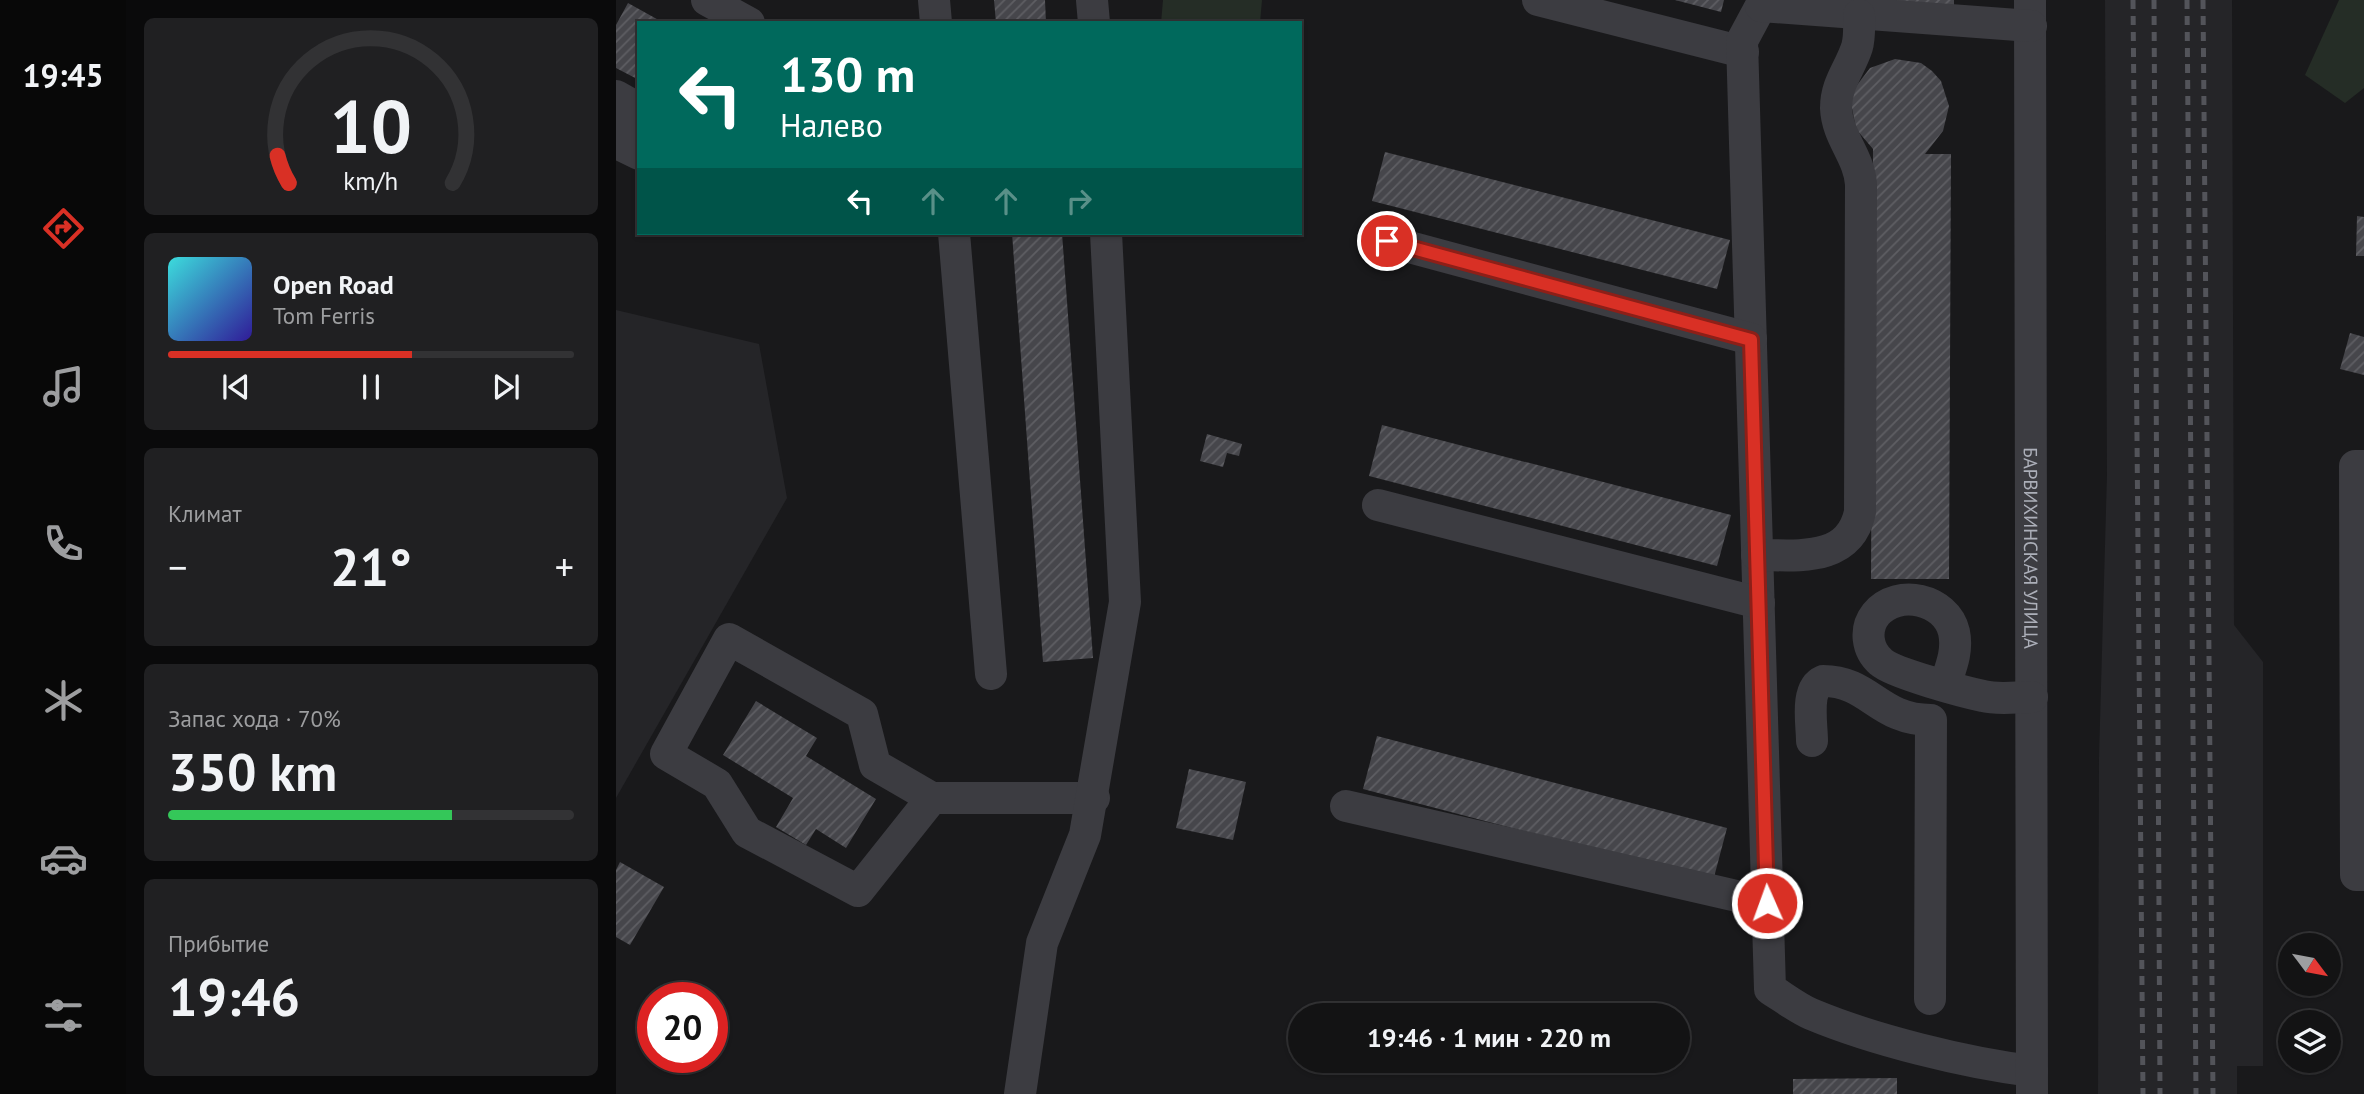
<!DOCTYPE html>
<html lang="ru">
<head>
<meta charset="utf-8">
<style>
  body { margin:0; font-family:"PT Sans",sans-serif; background:#202022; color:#f1f3f6; height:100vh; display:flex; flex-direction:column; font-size:26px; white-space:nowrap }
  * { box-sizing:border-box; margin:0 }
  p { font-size:23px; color:#9d9ea0 }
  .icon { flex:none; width:38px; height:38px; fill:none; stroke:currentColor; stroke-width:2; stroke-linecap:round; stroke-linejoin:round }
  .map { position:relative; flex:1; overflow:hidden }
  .sheet { display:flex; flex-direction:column; gap:18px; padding:18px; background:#0a0a0b; width:490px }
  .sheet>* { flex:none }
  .hud { position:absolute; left:21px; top:21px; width:665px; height:214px; border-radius:0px; box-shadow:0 2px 5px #0004,0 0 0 2px #323234; background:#00695c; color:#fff; overflow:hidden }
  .needle { width:46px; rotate:122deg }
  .fabs { position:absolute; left:1662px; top:933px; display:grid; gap:14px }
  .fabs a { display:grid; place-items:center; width:63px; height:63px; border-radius:50%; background:#131314; box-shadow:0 2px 5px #0004,0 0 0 2px #323234; font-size:35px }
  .speed { position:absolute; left:21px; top:982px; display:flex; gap:14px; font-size:35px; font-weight:700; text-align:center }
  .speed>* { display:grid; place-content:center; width:91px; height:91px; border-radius:50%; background:#131314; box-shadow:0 2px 5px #0004,0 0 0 2px #323234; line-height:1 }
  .speed .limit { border:10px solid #d22; background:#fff; color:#111 }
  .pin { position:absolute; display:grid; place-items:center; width:60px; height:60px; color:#fff; margin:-30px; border:4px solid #fff; border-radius:50%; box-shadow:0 2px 7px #0007 }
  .me { position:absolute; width:77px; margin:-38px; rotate:358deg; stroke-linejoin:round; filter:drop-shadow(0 0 5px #0008) }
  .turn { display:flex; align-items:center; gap:24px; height:147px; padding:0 28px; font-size:32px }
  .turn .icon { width:91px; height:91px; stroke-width:2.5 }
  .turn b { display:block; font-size:49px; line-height:60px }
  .lanes { display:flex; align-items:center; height:66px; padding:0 28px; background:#0003; justify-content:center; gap:35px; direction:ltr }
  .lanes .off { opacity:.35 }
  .big { font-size:52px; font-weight:700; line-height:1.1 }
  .sheet .widget { flex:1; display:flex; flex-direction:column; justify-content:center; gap:10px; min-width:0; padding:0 24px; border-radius:10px; background:#202022 }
  .sheet .dial { align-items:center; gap:0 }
  .dial svg { height:182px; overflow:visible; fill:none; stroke:#323234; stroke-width:7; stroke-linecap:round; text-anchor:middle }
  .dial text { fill:#f1f3f6; stroke:none }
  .song { display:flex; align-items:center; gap:21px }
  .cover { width:84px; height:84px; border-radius:10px; background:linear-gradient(135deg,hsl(180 70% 55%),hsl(250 70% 35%)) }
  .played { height:7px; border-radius:4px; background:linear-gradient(90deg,#d93025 60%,#323234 60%) }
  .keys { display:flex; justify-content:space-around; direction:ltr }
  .heat { display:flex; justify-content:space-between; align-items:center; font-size:38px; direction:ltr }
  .charge { height:10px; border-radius:5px; background:linear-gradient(90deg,#34c759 70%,#323234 0) }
  .trip { position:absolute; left:672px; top:1003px; width:402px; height:70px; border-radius:35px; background:#131314; box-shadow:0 2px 5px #0004,0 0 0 2px #323234; font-weight:700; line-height:70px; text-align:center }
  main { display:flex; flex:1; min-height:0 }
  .tabs { display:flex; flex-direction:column; width:126px; justify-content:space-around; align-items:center; background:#080808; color:#9d9ea0 }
  .tabs .icon { width:49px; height:49px }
  .tabs .active { color:#d93025 }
  .tabs b { font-size:32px; color:#f1f3f6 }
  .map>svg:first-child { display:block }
  .built { fill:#252528 }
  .green { fill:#252d26 }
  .building { fill:url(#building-hatch) }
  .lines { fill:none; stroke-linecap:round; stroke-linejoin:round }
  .minor { stroke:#3c3c41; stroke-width:32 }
  .rail { stroke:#53545a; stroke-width:5; stroke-dasharray:9 7; stroke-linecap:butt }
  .route-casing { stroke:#8d1f18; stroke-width:18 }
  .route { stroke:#d93025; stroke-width:12 }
  .labels { text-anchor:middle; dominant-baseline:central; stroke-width:7; stroke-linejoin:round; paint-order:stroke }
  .street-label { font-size:19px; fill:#acafb9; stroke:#141416 }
</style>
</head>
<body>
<main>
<nav class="tabs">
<b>19:45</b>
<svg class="icon active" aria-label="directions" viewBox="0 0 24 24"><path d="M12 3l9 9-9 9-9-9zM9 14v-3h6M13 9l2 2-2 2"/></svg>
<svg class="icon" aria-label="music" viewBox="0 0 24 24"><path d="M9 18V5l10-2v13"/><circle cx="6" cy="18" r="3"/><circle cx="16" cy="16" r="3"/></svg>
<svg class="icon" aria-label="phone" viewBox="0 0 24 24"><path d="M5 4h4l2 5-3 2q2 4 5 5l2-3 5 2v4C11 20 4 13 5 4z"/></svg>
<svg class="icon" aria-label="climate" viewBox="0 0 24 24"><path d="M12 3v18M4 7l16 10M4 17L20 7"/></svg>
<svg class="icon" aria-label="car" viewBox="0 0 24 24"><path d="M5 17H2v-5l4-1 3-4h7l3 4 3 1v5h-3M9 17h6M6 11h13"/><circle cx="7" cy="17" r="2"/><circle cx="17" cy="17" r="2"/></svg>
<svg class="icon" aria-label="filters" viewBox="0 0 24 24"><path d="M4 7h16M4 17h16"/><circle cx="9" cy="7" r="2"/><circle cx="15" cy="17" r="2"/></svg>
</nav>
<section class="sheet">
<div class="widget dial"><svg viewBox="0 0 100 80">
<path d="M14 69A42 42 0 1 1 86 69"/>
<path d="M14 69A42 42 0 0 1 9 57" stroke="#d93025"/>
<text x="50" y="56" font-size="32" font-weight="700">10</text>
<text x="50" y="72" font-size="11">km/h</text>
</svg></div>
<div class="widget">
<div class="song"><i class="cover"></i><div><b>Open Road</b><p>Tom Ferris</p></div></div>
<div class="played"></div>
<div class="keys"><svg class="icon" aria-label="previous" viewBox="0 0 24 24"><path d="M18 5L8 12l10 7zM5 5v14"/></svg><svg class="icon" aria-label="pause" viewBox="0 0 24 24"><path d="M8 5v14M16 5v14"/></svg><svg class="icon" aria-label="next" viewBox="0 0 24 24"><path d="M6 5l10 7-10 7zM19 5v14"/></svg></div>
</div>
<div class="widget"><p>Климат</p>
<div class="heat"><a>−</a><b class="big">21°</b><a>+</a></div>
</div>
<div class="widget"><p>Запас хода · 70%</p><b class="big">350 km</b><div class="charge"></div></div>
<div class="widget"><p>Прибытие</p><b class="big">19:46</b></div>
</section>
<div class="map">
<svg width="1748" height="1094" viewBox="0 0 1748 1094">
  <defs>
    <pattern id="building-hatch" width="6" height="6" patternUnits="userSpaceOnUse" patternTransform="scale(1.75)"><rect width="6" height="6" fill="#46464b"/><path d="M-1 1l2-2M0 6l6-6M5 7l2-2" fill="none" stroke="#5e5e63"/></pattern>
  </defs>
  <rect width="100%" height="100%" fill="#19191b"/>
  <g class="built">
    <path d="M1489,0h127l2,625 29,37v404h-26v28h-139l1,-336 8,-283z"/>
    <path d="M0,310l143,34 28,154 -171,300z"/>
  </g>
  <g class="green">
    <path d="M547,0h99l-2,23h-99z"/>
    <path d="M1723,0h25v88l-19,15 -40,-28z"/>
  </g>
  <g class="building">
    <path d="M378,0h51l1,23h-50z"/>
    <path d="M1059,0h49l-3,12z"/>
    <path d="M1208,0h130v9z"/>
    <path d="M12,3l36,20h-25v57l-23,-12v-43z"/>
    <path d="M1279,59l26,4 11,8 9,10 8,25 -6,25 -18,23h26l-2,425h-78l2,-430 -17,-20 -5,-26 3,-14 16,-21z"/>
    <path d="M769,152l345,88 -13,49 -345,-88z"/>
    <path d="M1741,216l7,1v39h-8z"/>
    <path d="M396,233h50l31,425 -50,4z"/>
    <path d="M1734,333l14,4v38l-24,-6z"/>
    <path d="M766,425l349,90 -14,51 -348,-90z"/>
    <path d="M591,434l35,10 -3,12 -12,-3 -4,14 -23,-6z"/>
    <path d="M140,701l61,37 -11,18 70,43 -30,49 -30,-19 -10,16 -30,-18 17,-29 -70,-43z"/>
    <path d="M761,736l350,92 -14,53 -350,-92z"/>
    <path d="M573,769l57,13 -13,58 -57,-12z"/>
    <path d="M4,862l44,25 -34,58 -14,-8v-67z"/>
    <path d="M1281,1078v16h-104v-15z"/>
  </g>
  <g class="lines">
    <g class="minor">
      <path d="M91,0l42,23"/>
      <path d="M318,0l2,23"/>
      <path d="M476,0l2,23"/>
      <path d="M922,0l205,52"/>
      <path d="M1148,0l-22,41 28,948c13,8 27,19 41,25 62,26 155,49 221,57"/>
      <path id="s1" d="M1414,0l2,1094"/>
      <path d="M1145,6l270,20"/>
      <path d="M0,96l16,9 -9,41 16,8"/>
      <path d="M338,233l37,441"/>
      <path d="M771,241l364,98"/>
      <path d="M1748,466h-9l1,409h8"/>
      <path d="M762,505l381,98"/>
      <path d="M1141,555c40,0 92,8 103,-43l1,-328c-2,-28 -24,-47 -25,-76 0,-25 14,-39 21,-61 3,-10 2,-21 2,-32"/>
      <path d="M1329,685c6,-18 13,-34 9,-53 -8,-33 -56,-44 -78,-18 -12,15 -9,36 5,48 12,11 83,30 102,34 15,4 33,1 49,1"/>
      <path d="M1196,741c0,-17 -7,-52 11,-60 47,0 55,39 108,39l-1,279"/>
      <path d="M316,798l-74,93 -111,-59 -30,-48 -51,-30 63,-115 133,75 13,51 57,33h162"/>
      <path d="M730,806l421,97"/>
      <path d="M404,1094l22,-151 43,-108 40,-233 -19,-369"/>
    </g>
    <g class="rail">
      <path d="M1517,0l10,1094"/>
      <path d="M1538,0l6,1094"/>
      <path d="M1571,0l9,1094"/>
      <path d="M1587,0l10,1094"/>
    </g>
  </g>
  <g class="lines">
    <defs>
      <path id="route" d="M771,241l364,99 16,563"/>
    </defs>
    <use href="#route" class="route-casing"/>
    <use href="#route" class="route"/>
  </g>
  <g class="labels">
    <g class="street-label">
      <text stroke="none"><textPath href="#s1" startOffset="548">БАРВИХИНСКАЯ УЛИЦА</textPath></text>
    </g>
  </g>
</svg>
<div class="fabs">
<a><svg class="needle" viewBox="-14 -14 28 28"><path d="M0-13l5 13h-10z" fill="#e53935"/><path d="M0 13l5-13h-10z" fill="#9d9ea0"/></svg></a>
<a><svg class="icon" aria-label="layers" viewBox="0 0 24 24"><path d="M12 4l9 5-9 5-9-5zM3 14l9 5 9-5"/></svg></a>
</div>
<div class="speed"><div class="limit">20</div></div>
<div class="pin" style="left:771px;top:241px;background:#d93025"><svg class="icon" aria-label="arrive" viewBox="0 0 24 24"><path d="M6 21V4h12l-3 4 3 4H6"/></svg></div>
<svg class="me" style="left:1151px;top:903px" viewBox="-20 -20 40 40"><circle r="17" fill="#d93025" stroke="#fff" stroke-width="3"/><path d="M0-11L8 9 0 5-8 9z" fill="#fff"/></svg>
<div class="trip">19:46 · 1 мин · 220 m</div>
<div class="hud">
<div class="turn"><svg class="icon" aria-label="left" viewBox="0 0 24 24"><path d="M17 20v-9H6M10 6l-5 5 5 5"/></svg><div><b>130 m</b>Налево</div></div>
<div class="lanes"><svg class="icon" aria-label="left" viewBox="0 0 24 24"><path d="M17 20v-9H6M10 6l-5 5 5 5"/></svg><svg class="icon off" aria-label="ahead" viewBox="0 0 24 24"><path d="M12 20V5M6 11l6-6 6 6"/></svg><svg class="icon off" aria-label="ahead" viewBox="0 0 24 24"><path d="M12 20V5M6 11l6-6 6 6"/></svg><svg class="icon off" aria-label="right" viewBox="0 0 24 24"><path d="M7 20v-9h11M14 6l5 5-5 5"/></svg></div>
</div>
</div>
</main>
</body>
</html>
